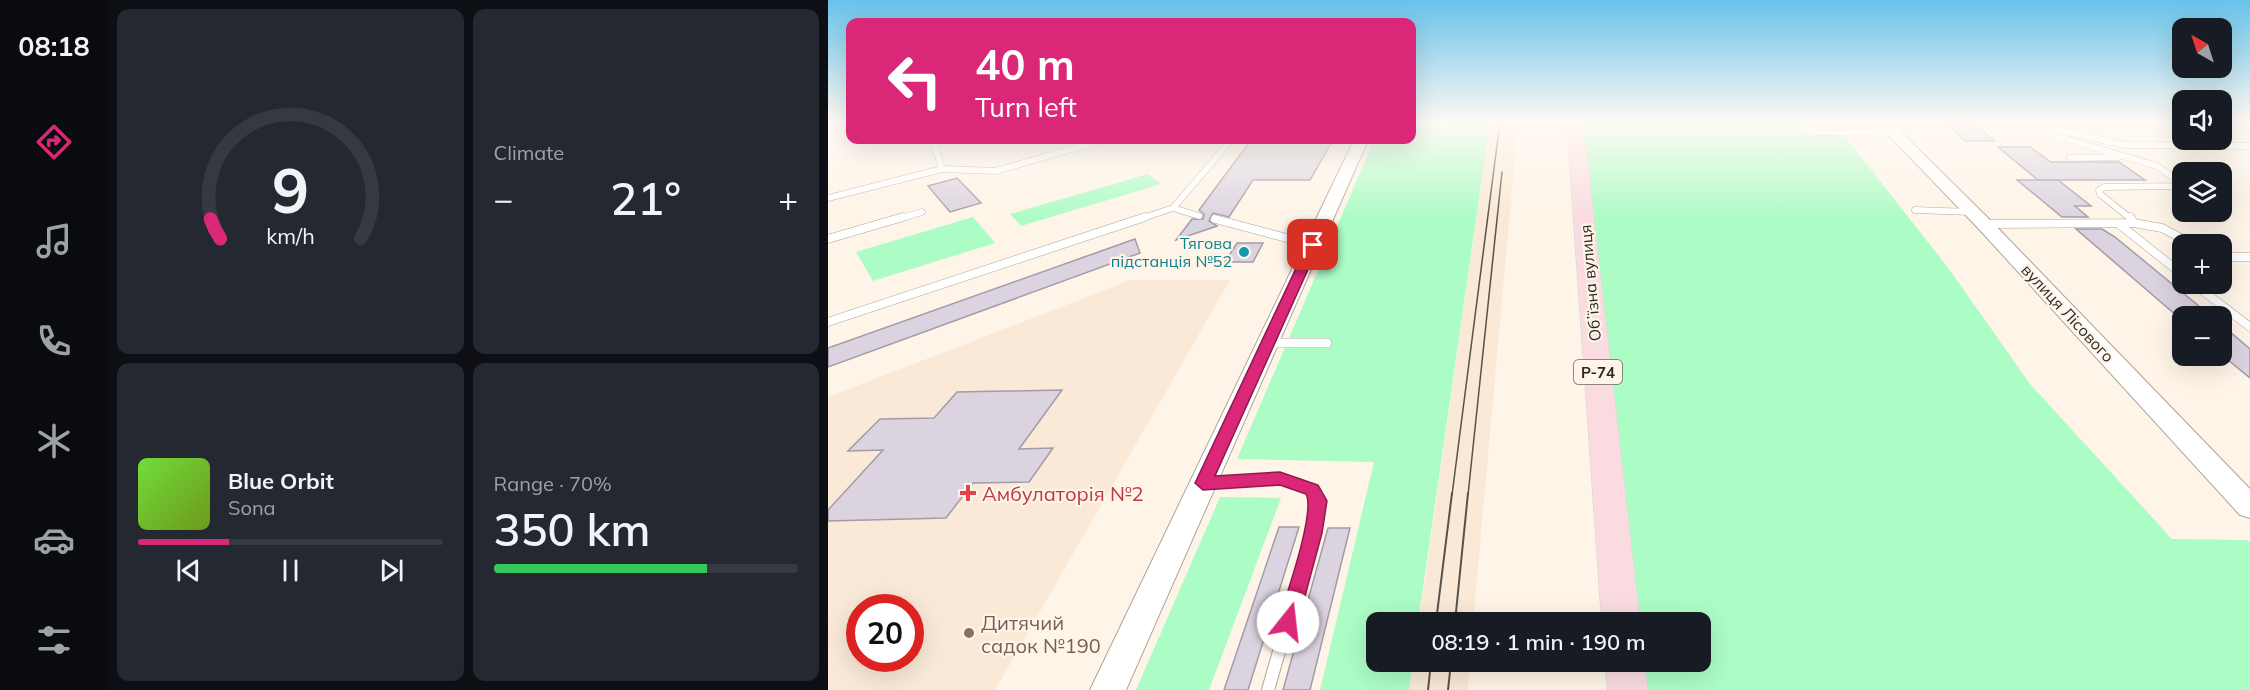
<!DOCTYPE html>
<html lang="en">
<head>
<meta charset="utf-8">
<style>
  body { margin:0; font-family:Mulish,sans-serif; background:#242831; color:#f1f3f6; height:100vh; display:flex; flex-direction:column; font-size:22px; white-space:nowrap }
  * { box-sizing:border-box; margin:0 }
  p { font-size:20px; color:#9ea1a6 }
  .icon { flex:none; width:33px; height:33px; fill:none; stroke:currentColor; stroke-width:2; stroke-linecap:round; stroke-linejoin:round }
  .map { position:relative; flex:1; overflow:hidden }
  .side { display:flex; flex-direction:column; gap:9px; padding:9px; background:#0d0f14; width:720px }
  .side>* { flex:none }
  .guide { position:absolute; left:18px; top:18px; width:570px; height:126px; border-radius:12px; box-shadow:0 6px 24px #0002; background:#db2777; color:#fff; overflow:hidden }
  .needle { width:39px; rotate:321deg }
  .controls { position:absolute; left:1344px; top:18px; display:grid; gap:12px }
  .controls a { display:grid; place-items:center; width:60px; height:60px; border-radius:12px; background:#171b24; box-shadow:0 6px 24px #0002; font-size:30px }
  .speed { position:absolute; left:18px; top:594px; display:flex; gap:12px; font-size:30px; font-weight:700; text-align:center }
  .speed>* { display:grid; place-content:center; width:78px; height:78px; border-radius:50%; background:#171b24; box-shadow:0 6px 24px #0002; line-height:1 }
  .speed .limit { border:9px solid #d22; background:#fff; color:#111 }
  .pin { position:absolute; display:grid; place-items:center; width:51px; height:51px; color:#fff; margin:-26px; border-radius:12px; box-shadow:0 3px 9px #0006 }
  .me { position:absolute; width:66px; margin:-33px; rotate:16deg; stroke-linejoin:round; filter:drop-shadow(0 0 4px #0008) }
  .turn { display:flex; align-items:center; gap:21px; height:126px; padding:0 30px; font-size:27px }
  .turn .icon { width:78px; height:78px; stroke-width:2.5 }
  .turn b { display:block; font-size:42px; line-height:51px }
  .big { font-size:45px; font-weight:600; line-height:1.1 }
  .side .widget { flex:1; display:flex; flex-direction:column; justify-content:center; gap:9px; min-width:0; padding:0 21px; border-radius:12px; background:#242831 }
  .side .dial { align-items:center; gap:0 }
  .dial svg { height:156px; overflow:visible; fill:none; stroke:#363941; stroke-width:7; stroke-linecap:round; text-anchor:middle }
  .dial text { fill:#f1f3f6; stroke:none }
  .song { display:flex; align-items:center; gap:18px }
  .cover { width:72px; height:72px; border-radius:9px; background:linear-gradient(135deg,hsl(100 70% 55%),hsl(80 70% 35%)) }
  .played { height:6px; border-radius:3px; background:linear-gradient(90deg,#db2777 30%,#363941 30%) }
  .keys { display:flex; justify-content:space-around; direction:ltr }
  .heat { display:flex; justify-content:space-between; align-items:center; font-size:33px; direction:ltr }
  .charge { height:9px; border-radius:4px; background:linear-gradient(90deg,#34c759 70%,#363941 0) }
  .side .tiles { flex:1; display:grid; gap:9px; grid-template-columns:repeat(2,1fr) }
  .trip { position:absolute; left:538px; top:612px; width:345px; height:60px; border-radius:12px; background:#171b24; box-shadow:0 6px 24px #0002; font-weight:600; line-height:60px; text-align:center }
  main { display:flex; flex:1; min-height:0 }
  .tabs { display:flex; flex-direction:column; width:108px; justify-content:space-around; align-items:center; background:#090b0e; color:#9ea1a6 }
  .tabs .icon { width:42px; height:42px }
  .tabs .selected { color:#db2777 }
  .tabs b { font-size:27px; color:#f1f3f6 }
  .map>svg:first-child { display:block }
  .built { fill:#f9e9d6; fill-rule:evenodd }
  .green { fill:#acfcc5 }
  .building { fill:#dcd3e0; stroke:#a39ba7; stroke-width:1.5 }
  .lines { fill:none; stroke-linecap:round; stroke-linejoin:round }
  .lane-far3-casing { stroke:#aea499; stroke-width:7 }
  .lane-far2-casing { stroke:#aea499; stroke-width:9 }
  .lane-far1-casing { stroke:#aea499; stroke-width:10 }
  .lane-casing { stroke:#aea499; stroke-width:14 }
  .secondary-casing { stroke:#aea499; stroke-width:2 }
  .primary-casing { stroke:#d9d8d7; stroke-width:1 }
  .lane-far3 { stroke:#fff; stroke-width:6 }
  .lane-far2 { stroke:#fff; stroke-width:8 }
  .lane-far1 { stroke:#fff; stroke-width:9 }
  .lane { stroke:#fff; stroke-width:12 }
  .secondary { fill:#fff; fill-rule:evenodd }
  .primary { fill:#fadce0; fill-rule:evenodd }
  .tram-far1 { stroke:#57524c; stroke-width:1.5 }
  .tram { stroke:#57524c; stroke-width:2 }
  .route { fill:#db2777; stroke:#8e194d; stroke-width:1.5 }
  .culture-dot { fill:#0f9aa8; stroke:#fef4e7; stroke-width:2 }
  .health-dot { fill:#e0444e; stroke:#fef4e7; stroke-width:2 }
  .education-dot { fill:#8d6e63; stroke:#fef4e7; stroke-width:2 }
  .labels { text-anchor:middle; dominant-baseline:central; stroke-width:4.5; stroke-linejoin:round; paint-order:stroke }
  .shield { fill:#fef4e7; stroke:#6a645e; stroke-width:1.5 }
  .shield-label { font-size:15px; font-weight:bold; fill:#2b2723 }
  .culture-label { font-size:16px; fill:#0d838f; stroke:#fef4e7; text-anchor:end }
  .street-label { font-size:16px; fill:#2b2723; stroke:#fef4e7 }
  .near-health-label { font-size:20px; fill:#be3a42; stroke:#fef4e7; text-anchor:start }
  .near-education-label { font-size:20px; fill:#785e54; stroke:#fef4e7; text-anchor:start }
</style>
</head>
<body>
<main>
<nav class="tabs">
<b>08:18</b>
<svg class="icon selected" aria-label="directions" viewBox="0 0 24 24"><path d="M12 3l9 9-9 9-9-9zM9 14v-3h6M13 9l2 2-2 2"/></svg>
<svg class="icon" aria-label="music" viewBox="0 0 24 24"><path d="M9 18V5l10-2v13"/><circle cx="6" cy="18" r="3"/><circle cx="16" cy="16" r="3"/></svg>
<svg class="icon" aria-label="phone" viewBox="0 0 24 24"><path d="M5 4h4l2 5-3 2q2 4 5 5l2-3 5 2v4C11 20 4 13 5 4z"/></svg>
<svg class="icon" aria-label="climate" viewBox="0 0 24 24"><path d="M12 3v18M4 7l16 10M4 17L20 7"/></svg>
<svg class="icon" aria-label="car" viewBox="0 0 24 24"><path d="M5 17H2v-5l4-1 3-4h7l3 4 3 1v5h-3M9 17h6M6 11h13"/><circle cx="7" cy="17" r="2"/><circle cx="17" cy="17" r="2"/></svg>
<svg class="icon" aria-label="filters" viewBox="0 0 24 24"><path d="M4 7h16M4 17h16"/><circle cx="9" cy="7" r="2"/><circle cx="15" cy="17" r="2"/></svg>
</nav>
<section class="side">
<div class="tiles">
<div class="widget dial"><svg viewBox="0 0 100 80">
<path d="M14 69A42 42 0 1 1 86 69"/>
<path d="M14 69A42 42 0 0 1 9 59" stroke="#db2777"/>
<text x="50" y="56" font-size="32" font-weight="700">9</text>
<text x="50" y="72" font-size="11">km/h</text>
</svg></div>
<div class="widget"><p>Climate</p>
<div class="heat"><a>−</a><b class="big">21°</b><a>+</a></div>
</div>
<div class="widget">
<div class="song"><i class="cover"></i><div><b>Blue Orbit</b><p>Sona</p></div></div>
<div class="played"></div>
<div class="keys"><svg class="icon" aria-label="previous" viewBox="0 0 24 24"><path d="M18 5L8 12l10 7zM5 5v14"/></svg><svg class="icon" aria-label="pause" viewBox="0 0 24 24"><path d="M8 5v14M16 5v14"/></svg><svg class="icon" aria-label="next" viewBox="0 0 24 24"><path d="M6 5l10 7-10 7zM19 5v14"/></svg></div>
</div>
<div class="widget"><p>Range · 70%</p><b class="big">350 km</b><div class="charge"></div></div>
</div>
</section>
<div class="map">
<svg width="1422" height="690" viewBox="0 0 1422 690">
  <rect width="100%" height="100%" fill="#fef4e7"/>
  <g class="built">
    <path d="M662,122h28l-45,500h-54z"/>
    <path d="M303,280h99l-235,410h-167v-293zM32,608h50v50h-50z"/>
    <path d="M585,662h57l-3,28h-58z"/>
  </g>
  <g class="green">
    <path d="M619,122h43l-72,500h-41v40h36l-4,28h-89l54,-228 -137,-3 137,-319h38v-14h33z"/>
    <path d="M747,122h224l9,14 36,-1 105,134 81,115 142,155 75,1 3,2v148h-622l-3,-28h76v-40h-80z"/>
    <path d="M320,174l13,10 -140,42 -11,-12z"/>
    <path d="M145,217l22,26 -122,38 -17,-29z"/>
    <path d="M392,497l61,1 -72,192h-73z"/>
  </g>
  <g class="building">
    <path d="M1117,123h28l22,18h-30z"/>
    <path d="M423,140h82l-23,40h-57l-24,37 -16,-4 -4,8 8,5 -41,14 16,-21h11l1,-5 -5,-4z"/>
    <path d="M1170,147h32l21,15h68l26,18h-107z"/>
    <path d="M129,178l24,25 -31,9 -22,-26z"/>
    <path d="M1189,180h41l33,26h-16l13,11h-26z"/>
    <path d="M1248,229h26l13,8 96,79h-34z"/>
    <path d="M307,239l5,14 -312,114v-19z"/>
    <path d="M409,243h26l-10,19h-28z"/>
    <path d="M1394,325l28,24v29l-28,-23z"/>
    <path d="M234,390l-43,59 34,-1 -24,34 -56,1 -27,35 -118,3v-11l55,-60 -35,1 32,-32 54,-1 23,-26z"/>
    <path d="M451,527h20l-51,163h-24z"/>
    <path d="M500,528h22l-40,162h-27z"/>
  </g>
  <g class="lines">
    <defs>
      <g id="lane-far3">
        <path d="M976,122l5,8 6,2 79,1"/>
        <path d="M1197,122l99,23 126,1"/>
        <path d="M1211,125l14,10 104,31 21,15 -2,5 -72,1 -5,3 1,4 31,25"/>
        <path d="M105,140l9,29"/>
        <path d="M1242,158l48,-1"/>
        <path d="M0,198l114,-29 54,2 107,-31"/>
        <path d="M345,208l26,8"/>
        <path d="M1087,210l56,2"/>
        <path d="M70,219l24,-7"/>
        <path d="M312,219l33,-11 58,-68"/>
      </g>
      <g id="lane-far2">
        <path d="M387,219l98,26"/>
        <path d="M1306,223l28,5 30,16"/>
        <path d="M1156,224l150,-1 -4,-6"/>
        <path d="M1292,225l62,49"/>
        <path d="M0,239l75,-22"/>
        <path d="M1394,257h28"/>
        <path d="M1366,284l56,43"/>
        <path d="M0,322l317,-105"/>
      </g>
      <g id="lane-far1">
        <path d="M440,343h59"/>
        <path d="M378,483c26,-2 93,-14 109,12"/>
      </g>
      <path id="lane" d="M440,690l45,-157 6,-32 -5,-8"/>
      <g id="secondary">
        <path d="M1048,122h15l99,98 260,269v29l-10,-3 -262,-287z"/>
        <path d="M526,140h14l-242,550h-36z"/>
      </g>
      <g id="primary">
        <path d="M739,122h16l57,500h-38z"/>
        <path d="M777,662h39l4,28h-40z"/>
      </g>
    </defs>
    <use href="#lane-far3" class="lane-far3-casing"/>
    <use href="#lane-far2" class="lane-far2-casing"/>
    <use href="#lane-far1" class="lane-far1-casing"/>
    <use href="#lane" class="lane-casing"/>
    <use href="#secondary" class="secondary-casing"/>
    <use href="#primary" class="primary-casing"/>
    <use href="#lane-far3" class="lane-far3"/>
    <use href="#lane-far2" class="lane-far2"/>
    <use href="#lane-far1" class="lane-far1"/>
    <use href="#lane" class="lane"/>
    <use href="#secondary" class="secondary"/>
    <use href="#primary" class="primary"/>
    <g class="tram-far1">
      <path d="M624,495l48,-373"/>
      <path d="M640,495l34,-323"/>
    </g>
    <g class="tram">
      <path d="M608,622l16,-129"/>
      <path d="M627,622l13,-129"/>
      <path d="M600,690l3,-28"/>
      <path d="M620,690l3,-28"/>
    </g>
  </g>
  <linearGradient id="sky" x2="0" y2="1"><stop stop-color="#67c2ea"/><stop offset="0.56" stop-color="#fffaf4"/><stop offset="1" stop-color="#fffaf4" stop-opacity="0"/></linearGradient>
  <rect width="1422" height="219" fill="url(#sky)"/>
  <path class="route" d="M485,241l6,4 -104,231 65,-4 38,13 9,16 -5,32 -24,89 -3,7 -7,2 -8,-2 -2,-7c7,-23 38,-110 28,-128l-26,-9 -77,5 -8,-7 112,-238z"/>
  <circle class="culture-dot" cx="416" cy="252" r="6"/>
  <path class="health-dot" d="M137 484h6v6h6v6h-6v6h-6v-6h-6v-6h6z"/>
  <circle class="education-dot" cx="141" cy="633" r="6"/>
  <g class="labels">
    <rect class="shield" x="746" y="360" width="48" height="24" rx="4.5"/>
    <g class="shield-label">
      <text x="770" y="372">Р-74</text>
    </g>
    <g class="culture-label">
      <text x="404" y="243">Тягова<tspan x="404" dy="18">підстанція №52</tspan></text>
    </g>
    <g class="street-label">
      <text transform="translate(762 283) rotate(-95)">Обʼїзна вулиця</text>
      <text transform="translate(1240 313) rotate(47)">вулиця Лісового</text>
    </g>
    <g class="near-health-label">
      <text x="154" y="493">Амбулаторія №2</text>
    </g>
    <g class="near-education-label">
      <text x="153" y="622">Дитячий<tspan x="153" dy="23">садок №190</tspan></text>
    </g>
  </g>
</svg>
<div class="controls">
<a><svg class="needle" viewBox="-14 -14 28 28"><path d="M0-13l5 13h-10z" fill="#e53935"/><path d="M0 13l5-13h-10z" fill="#9ea1a6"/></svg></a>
<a><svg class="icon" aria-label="sound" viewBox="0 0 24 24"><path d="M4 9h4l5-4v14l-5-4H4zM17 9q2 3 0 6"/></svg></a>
<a><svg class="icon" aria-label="layers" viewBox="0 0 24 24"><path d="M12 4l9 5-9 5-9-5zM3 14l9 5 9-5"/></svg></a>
<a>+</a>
<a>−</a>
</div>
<div class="speed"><div class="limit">20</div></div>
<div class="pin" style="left:485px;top:245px;background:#d93025"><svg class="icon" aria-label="arrive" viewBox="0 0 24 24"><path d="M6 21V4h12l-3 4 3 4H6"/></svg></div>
<svg class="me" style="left:460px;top:622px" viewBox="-20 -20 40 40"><circle r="19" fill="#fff"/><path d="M0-13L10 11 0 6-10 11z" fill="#db2777"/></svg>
<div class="trip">08:19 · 1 min · 190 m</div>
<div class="guide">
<div class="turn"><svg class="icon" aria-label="left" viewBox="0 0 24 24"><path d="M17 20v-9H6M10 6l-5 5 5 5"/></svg><div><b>40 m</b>Turn left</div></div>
</div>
</div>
</main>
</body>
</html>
